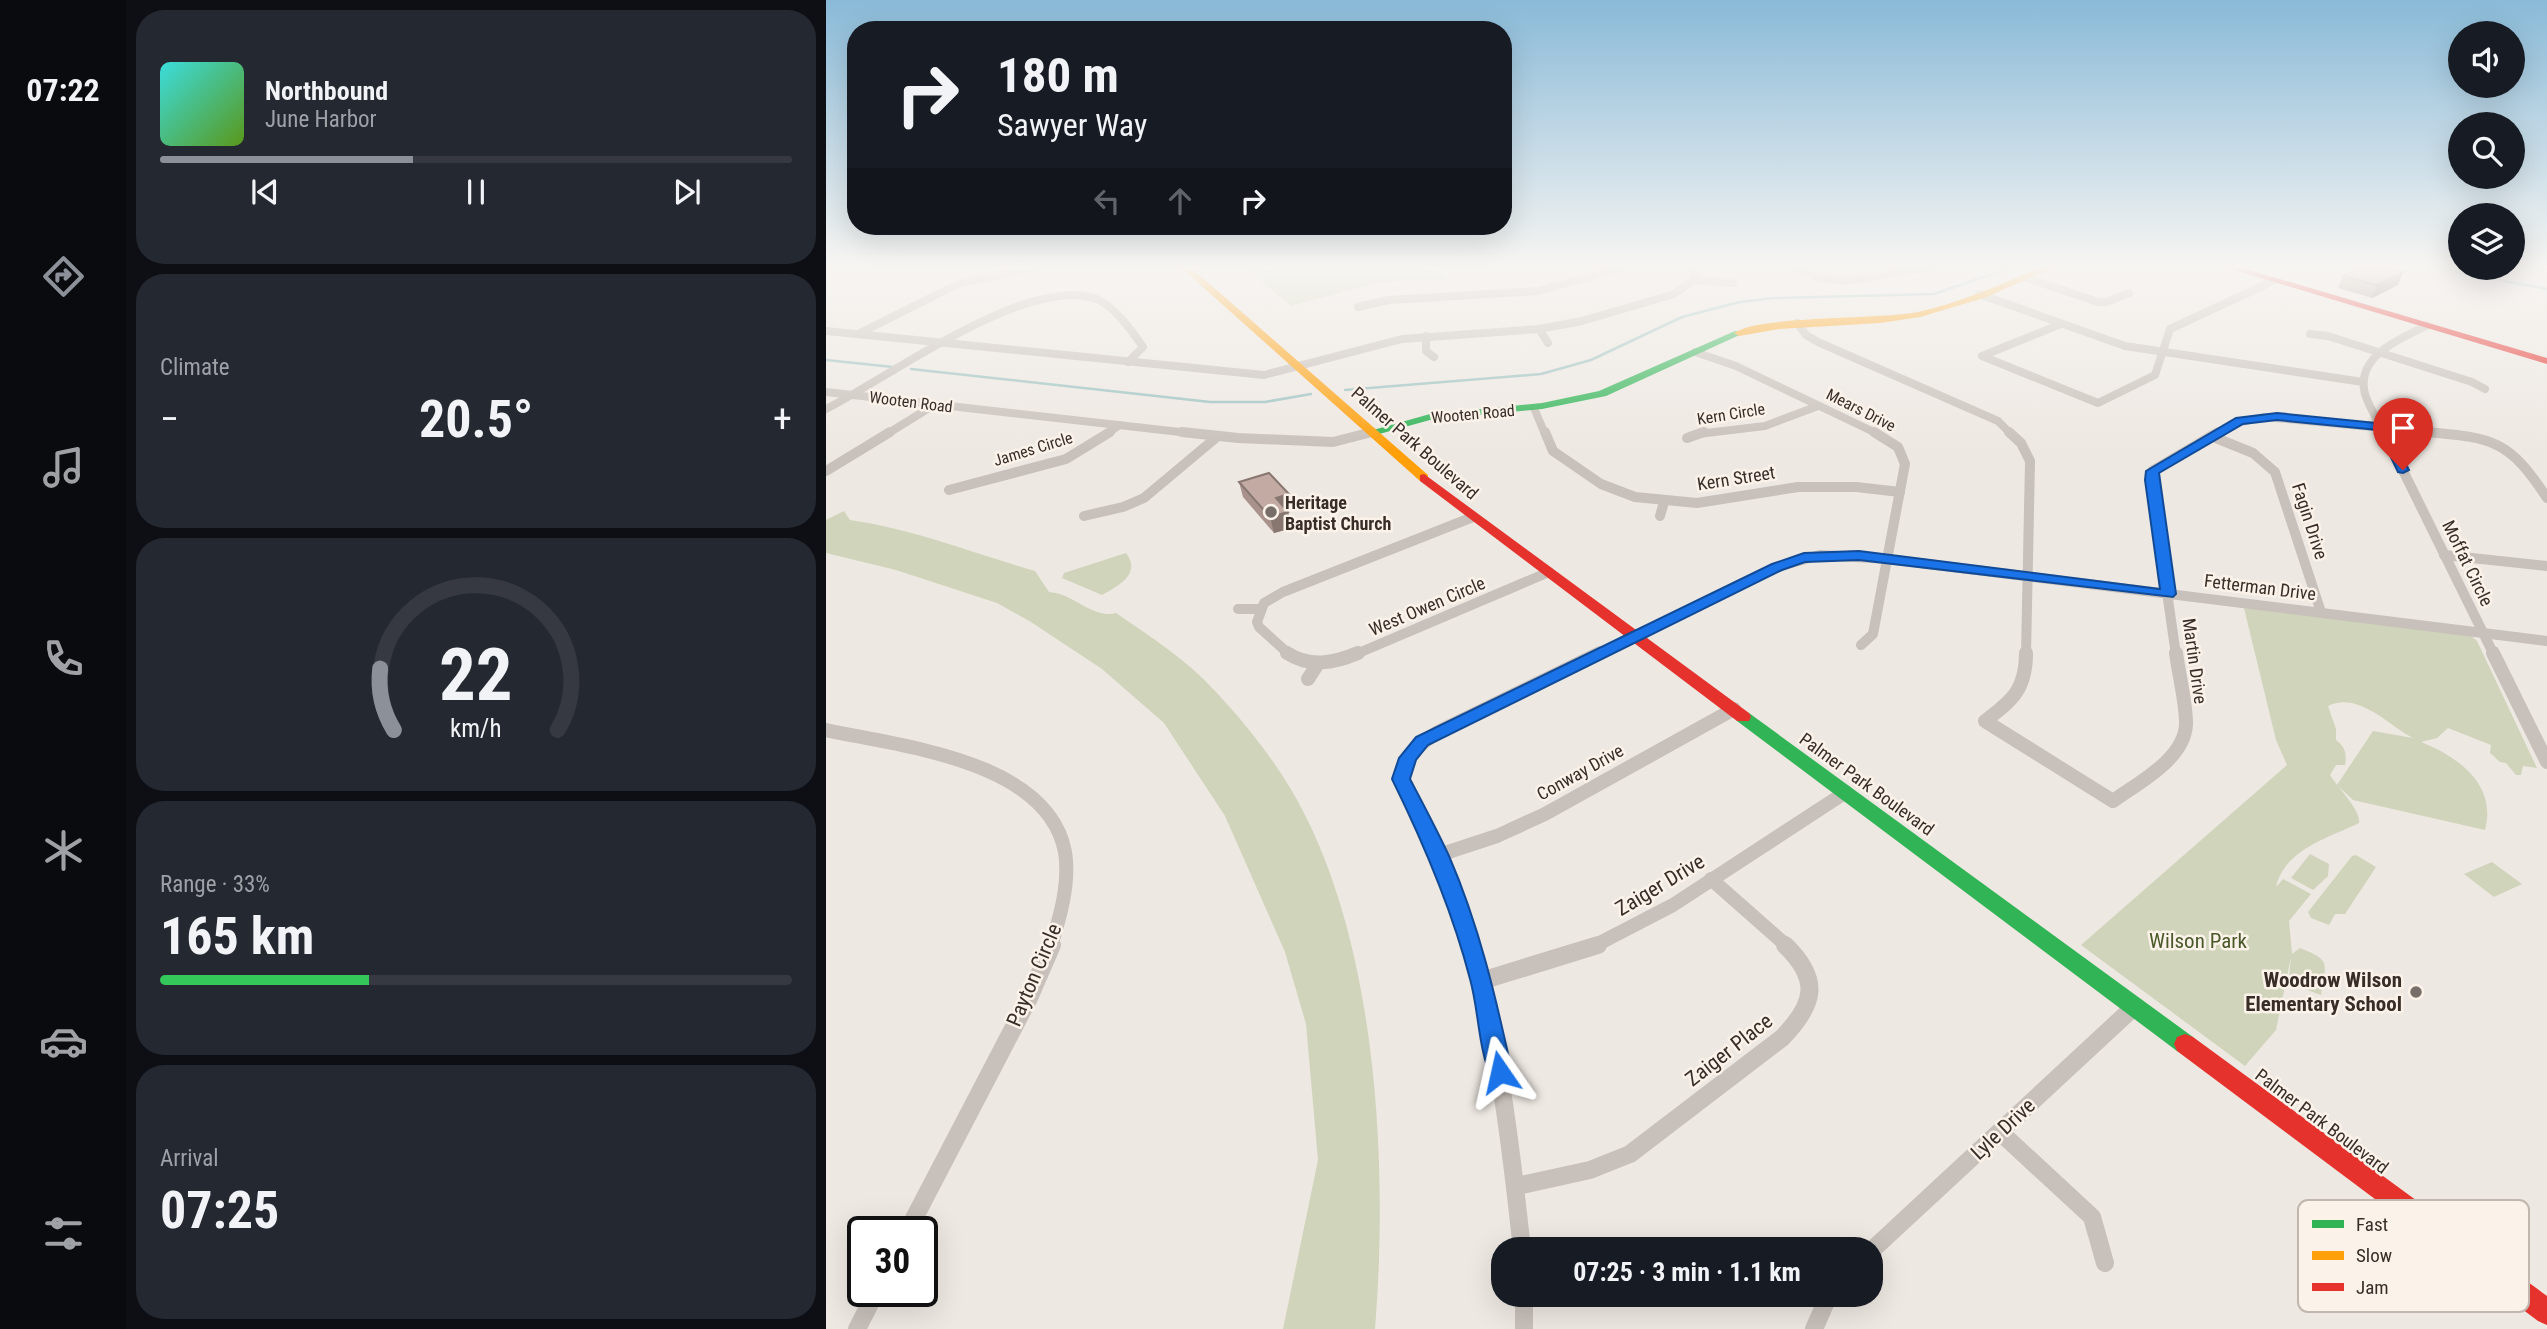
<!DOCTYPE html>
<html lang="en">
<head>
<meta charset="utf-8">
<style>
  body { margin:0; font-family:"Roboto Condensed",sans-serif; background:#242831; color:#f1f3f6; height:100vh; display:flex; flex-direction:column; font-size:26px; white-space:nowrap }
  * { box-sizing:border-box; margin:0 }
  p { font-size:23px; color:#9ea1a6 }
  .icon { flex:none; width:38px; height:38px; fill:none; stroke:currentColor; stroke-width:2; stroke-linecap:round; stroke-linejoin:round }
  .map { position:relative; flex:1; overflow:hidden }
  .details { display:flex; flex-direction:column; gap:10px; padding:10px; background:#0d0f14; width:700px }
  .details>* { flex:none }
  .top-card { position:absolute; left:21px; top:21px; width:665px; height:214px; border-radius:28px; box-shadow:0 7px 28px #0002; background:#171b24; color:#f1f3f6; overflow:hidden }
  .tools { position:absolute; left:1622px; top:21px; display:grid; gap:14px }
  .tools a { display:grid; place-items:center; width:77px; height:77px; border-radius:50%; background:#171b24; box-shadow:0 7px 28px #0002; font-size:35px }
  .speed { position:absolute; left:21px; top:1216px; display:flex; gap:14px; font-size:35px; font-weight:700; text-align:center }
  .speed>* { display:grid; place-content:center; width:91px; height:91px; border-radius:50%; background:#171b24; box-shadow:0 7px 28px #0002; line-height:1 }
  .speed .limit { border:4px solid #111; border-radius:10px; background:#fff; color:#111 }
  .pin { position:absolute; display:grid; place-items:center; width:60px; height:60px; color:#fff; margin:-72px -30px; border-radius:50% 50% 50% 0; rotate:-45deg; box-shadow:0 0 7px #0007 }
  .pin .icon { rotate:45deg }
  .me { position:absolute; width:77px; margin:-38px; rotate:349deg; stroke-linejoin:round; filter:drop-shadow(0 0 5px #0008) }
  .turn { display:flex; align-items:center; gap:24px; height:147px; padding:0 35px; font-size:32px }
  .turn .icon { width:91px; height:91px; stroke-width:2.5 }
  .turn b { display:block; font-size:49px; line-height:60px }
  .lanes { display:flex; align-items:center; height:66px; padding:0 35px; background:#0003; justify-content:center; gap:35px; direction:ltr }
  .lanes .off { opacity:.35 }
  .big { font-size:52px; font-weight:700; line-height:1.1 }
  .details .tile { flex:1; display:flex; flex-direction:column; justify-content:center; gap:10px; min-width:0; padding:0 24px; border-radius:28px; background:#242831 }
  .details .dial { align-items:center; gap:0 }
  .dial svg { height:182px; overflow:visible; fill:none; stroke:#363941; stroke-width:7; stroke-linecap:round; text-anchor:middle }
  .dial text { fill:#f1f3f6; stroke:none }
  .song { display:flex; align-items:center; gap:21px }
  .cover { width:84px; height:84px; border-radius:10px; background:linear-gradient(135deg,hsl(180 70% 55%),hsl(90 70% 35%)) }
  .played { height:7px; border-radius:4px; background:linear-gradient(90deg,#8c9099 40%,#363941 40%) }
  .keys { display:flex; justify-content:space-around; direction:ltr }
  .heat { display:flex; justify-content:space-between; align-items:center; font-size:38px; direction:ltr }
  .charge { height:10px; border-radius:5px; background:linear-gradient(90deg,#34c759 33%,#363941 0) }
  .trip { position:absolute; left:665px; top:1237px; width:392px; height:70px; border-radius:28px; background:#171b24; box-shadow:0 7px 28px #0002; font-weight:700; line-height:70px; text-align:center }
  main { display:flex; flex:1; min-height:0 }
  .tabs { display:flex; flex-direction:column; width:126px; justify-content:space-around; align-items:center; background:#090b0e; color:#9ea1a6 }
  .tabs .icon { width:49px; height:49px }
  .tabs .selected { color:#8c9099 }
  .tabs b { font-size:32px; color:#f1f3f6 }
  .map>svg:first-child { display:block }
  .green { fill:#d0d4bb }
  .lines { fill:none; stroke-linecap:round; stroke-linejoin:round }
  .stream { stroke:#9cc2c1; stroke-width:2.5 }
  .street-far3 { stroke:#c8c0ba; stroke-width:8 }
  .street-far2 { stroke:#c8c0ba; stroke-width:10 }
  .street-far1 { stroke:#c8c0ba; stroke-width:14 }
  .street { stroke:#c8c0ba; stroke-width:18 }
  .fast { fill:#30b455; fill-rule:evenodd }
  .slow { fill:#ff9f0a; fill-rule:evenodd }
  .jam { fill:#e5322d; fill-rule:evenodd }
  .wall { fill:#a8928b }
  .shaded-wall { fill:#887771 }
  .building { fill:#c3aaa2; stroke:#887771; stroke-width:2 }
  .route { fill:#1a73e8; stroke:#114b97; stroke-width:2 }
  .poi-dot { fill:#786e69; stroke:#fbf2e9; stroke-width:2.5 }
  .labels { text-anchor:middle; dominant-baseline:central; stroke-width:5; stroke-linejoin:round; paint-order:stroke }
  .far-street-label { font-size:16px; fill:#392d28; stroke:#fbf2e9 }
  .street-label { font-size:18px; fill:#392d28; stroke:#fbf2e9 }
  .poi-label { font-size:18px; font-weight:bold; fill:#392d28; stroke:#fbf2e9; text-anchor:start }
  .near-street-label { font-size:21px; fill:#392d28; stroke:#fbf2e9 }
  .near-park-label { font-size:21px; fill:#49592a; stroke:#fbf2e9 }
  .near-poi-label { font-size:21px; font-weight:bold; fill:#392d28; stroke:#fbf2e9; text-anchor:end }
  .key { fill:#fbf2e9; stroke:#c1b7af; stroke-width:2 }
  .key-label { font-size:19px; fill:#392d28 }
</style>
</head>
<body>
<main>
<nav class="tabs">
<b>07:22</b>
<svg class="icon selected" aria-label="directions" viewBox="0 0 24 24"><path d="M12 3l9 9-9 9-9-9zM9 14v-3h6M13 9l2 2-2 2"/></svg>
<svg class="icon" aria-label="music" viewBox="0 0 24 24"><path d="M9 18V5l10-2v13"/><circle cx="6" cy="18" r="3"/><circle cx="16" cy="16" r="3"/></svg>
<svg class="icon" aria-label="phone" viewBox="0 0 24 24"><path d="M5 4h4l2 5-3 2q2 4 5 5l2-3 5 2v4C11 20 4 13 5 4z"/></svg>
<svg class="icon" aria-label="climate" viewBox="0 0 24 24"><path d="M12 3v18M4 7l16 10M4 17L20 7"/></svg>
<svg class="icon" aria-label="car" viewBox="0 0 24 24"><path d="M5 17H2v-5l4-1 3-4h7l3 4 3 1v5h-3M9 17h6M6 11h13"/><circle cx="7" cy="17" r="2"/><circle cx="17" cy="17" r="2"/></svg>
<svg class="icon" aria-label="filters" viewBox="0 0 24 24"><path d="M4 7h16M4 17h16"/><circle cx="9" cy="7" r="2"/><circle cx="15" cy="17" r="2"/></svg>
</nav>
<section class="details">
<div class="tile">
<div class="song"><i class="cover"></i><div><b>Northbound</b><p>June Harbor</p></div></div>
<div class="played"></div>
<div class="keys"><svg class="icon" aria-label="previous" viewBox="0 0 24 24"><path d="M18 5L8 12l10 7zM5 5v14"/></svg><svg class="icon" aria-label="pause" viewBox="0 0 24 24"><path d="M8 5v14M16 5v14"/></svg><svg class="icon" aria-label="next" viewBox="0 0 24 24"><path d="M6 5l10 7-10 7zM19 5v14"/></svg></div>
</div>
<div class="tile"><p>Climate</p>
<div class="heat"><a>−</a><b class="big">20.5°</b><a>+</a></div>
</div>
<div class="tile dial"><svg viewBox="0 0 100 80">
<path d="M14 69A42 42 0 1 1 86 69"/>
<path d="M14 69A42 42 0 0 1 8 42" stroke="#8c9099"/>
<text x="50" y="56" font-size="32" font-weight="700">22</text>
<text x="50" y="72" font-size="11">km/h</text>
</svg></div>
<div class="tile"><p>Range · 33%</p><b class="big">165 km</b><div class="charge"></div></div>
<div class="tile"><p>Arrival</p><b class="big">07:25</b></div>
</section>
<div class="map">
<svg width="1721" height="1329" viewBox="0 0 1721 1329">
  <rect width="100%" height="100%" fill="#eee8e2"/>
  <g class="green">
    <path d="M414,264h182l26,15 -68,3 -89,24z"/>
    <path d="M18,511l6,9c63,9 123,33 185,51l14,21c24,1 43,27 67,21 35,24 71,47 99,78 33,35 66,77 88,120 75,145 85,358 72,518h-92l35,-169 -12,-136 -21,-72 -60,-136 -61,-93 -62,-54 -71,-47 -34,-19 -101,-33 -70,-17v-33z"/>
    <path d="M300,553c16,21 -8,33 -24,42l-40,-17 2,-5z"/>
    <path d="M1418,608l226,27 7,6 60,127 -14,-2 -2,9h-5l-10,-12 -6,-1 -10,-9 1,-8 -43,-17 -11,10 -16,4c38,15 76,43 64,88l-132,-30 -16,-15 36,-54 40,7c-25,-13 -55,-47 -85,-32l8,23v11c9,7 11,13 9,25h-9l-6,10c8,13 31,35 29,48 -31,15 -75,27 -83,64l7,-8 28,15 -22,27 3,33 8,-6c33,13 25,15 21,47l-27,-10 -5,-6 2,-22 -15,73 -31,36 -164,-121 206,-180 -11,-25z"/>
    <path d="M1484,854l19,10 -1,12 -15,14 -22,-12z"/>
    <path d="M1530,855l20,12 -31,47h-10l-6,11 -18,-7 -3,-6 44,-56z"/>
    <path d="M1666,862l30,22 -28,13 -30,-23z"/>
  </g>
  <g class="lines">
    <g class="stream">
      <path d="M1610,264l19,8 92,17"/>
      <path d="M0,360l67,7"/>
      <path d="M85,369l299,33h55l46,-8"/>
      <path d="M519,390l196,-16 50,-14 91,-43 58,-15 34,-4 160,-4 87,-30"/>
    </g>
    <g class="street-far3">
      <path d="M862,264l8,10 -2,6"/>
      <path d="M959,264l35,14 27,3 104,-17"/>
      <path d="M1198,277l74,25h8l23,-9"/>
      <path d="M868,280l39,3"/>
      <path d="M1153,294l146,52 238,36"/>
      <path d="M532,307l31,-7 149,-9 96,-27"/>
      <path d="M971,323l9,12 12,7 180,79 13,13"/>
      <path d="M1235,324l-79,32 116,47 57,-28 15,-46 103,-48"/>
      <path d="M713,329l9,14"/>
      <path d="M0,331l438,44 138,-36 137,-10 43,-8 92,-27 20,-14"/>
      <path d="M32,334l102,-51 94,-19"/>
      <path d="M1484,334l18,2 144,46 13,7"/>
      <path d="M600,336v15l8,6"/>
      <path d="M869,352l41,14 142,68"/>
      <path d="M0,392l372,42"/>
      <path d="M708,408l11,26"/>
      <path d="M0,409c64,-32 197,-132 268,-111 19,6 38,33 49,49l-15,15"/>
      <path d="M61,434l47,-29"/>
      <path d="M281,434l12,-9"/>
      <path d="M540,434l6,-2"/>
      <path d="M872,434l67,-8 53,-20"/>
      <path d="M1389,434l17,-10 32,-7 183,17"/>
      <path d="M1559,434c-7,-13 -16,-27 -20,-40 -10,-38 35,-55 61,-68"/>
    </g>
    <g class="street-far2">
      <path d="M356,432l56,6 95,4 39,-10"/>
      <path d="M719,432l8,19 48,33 34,13 62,6 101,-16h58l44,5"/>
      <path d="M1183,432l12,11 9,18 -4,194"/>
      <path d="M1558,432l110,223"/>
      <path d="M1601,432c67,6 82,8 120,66"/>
      <path d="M1385,436l42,17 22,19 46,140"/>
      <path d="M861,438l17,-6"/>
      <path d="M0,471l64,-39"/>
      <path d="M123,490l117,-31 44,-27"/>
      <path d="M258,516l39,-9 21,-9 74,-62"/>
      <path d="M834,516l4,-14"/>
      <path d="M1618,555l103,11"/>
      <path d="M412,609h23"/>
      <path d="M1035,645l12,-11 32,-170 -7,-17 -24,-15"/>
      <path d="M464,655l-31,-28 -2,-5 7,-19 19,-11 190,-75"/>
      <path d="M528,655l195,-83"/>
      <path d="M770,655l181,-88 43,-12 68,4 659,82"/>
      <path d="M1350,655l-25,-175 1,-9 66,-39"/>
    </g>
    <g class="street-far1">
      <path d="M461,653c23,15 47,10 71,0"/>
      <path d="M1200,653c0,36 -13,47 -41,68l128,80c25,-18 72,-42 73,-77 0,-23 -7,-48 -10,-71"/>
      <path d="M1667,653l54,109"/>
      <path d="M482,679l9,-14"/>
      <path d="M0,730c73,16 222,30 239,122 5,31 -5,65 -14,94"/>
      <path d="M613,855l58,-19 48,-22 189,-105"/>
      <path d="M885,879l76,67"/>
      <path d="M645,946l-32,-91 -38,-76c5,-23 18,-35 37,-47l162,-79"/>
      <path d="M768,946l79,-41 173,-113"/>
    </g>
    <g class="street">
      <path d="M644,945c29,99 41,202 52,305"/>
      <path d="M655,981l117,-36"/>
      <path d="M1174,1132l92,85 13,46"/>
      <path d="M691,1186l73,-16 40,-16 152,-116c33,-34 39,-58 3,-93"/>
      <path d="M81,1232l122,-234 23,-53"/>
      <path d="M1045,1251l264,-245"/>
      <path d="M698,1295v34"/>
      <path d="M31,1329l19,-37"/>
      <path d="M988,1329l15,-34"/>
    </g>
    <g class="fast">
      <path d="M909,331l9,2 -138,63 -64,13 -112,11 -58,16 -6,-4 64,-18 112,-11 57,-12z"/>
      <path d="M917,712l6,1 444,324 3,7 -3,7 -8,3 -8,-3 -440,-330 -2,-4 2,-4z"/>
    </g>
    <g class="slow">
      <path d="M351,264h10l241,211v6h-8z"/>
      <path d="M1223,264h13l-78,34 -64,19 -40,6 -101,6 -40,7 -5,-3c27,-18 143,-13 184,-21 46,-10 88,-30 131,-48z"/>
    </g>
    <g class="jam">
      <path d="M1388,264h15l318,94v6z"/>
      <path d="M598,474l325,239 2,4 -2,4h-12l-317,-240v-6z"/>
      <path d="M1359,1034l8,3 354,259v29l-9,-4 -361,-270 -3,-7 3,-7z"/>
    </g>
  </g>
  <g class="wall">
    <path d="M1577,272l-5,13 -26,13 -34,-10 5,-12z"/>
    <path d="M413,482l53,28 -4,1 4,17 -18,5 -31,-36z"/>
  </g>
  <g class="shaded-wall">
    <path d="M1577,272l-5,13 -26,13 5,-13z"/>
    <path d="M463,494l3,16 -13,4 -3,-16z"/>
    <path d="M462,512l4,16 -18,5 -4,-16z"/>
  </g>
  <g class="building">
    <path d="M1541,264h7l29,8 -26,13 -34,-9z"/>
    <path d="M443,473l20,21 -13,4 12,14 -18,5 -31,-35z"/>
  </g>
  <linearGradient id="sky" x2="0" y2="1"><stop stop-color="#89bad8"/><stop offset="0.59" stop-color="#f7f5f2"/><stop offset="1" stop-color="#f7f5f2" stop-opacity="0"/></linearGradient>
  <rect width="1721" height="451" fill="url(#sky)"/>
  <path class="route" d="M1451,413l109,11 23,46 -6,3 -5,-1 -20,-42 -101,-10 -34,4 -84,49 17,121 -3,3 -314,-37 -54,2 -23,8 -354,175 -12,15 -6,19c13,25 27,51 39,77 30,69 47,142 63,216l-4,7 -8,3 -8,-3c-14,-30 -13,-68 -22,-100 -18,-70 -46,-135 -78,-200l7,-21 17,-21 356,-173 32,-11 55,-2 301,38 -15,-109 1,-9 90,-53z"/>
  <g class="poi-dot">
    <circle cx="445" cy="512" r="7"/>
    <circle cx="1590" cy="992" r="7"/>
  </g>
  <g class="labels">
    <g class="far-street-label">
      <text transform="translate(85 402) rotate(7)">Wooten Road</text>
      <text transform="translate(1035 410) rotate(27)">Mears Drive</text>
      <text transform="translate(647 414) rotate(-5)">Wooten Road</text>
      <text transform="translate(905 414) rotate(-9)">Kern Circle</text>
      <text transform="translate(207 449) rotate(-17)">James Circle</text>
    </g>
    <g class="street-label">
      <text transform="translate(589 443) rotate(41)">Palmer Park Boulevard</text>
      <text transform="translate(910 478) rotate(-9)">Kern Street</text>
      <text transform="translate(1484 521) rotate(72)">Fagin Drive</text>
      <text transform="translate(1642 563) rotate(64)">Moffat Circle</text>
      <text transform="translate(1434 587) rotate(7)">Fetterman Drive</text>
      <text transform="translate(601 606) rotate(-23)">West Owen Circle</text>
      <text transform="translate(1369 661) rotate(82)">Martin Drive</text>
      <text transform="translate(754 772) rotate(-29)">Conway Drive</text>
      <text transform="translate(1041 784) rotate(36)">Palmer Park Boulevard</text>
      <text transform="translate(1496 1121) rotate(37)">Palmer Park Boulevard</text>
    </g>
    <g class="poi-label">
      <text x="459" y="502">Heritage<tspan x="459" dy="21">Baptist Church</tspan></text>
    </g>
    <g class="near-street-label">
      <text transform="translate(834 885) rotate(-31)">Zaiger Drive</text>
      <text transform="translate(208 975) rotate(-67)">Payton Circle</text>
      <text transform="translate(903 1050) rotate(-38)">Zaiger Place</text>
      <text transform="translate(1177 1129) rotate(-43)">Lyle Drive</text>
    </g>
    <g class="near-park-label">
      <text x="1372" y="941">Wilson Park</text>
    </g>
    <g class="near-poi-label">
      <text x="1576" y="980">Woodrow Wilson<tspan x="1576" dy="24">Elementary School</tspan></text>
    </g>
  </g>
  <rect x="1472" y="1200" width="231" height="112" rx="10" class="key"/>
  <rect x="1486" y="1220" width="32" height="8" fill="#30b455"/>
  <rect x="1486" y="1251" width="32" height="9" fill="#ff9f0a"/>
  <rect x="1486" y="1283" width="32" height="8" fill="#e5322d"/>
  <g class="key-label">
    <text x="1530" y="1231">Fast</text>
    <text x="1530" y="1262">Slow</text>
    <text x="1530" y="1294">Jam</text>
  </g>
</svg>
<div class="tools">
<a><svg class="icon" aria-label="sound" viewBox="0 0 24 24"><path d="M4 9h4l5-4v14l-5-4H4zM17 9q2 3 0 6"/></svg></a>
<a><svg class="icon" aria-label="search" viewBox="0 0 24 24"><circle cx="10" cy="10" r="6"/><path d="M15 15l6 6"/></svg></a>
<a><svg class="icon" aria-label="layers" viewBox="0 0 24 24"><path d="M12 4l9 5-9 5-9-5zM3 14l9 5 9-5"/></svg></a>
</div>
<div class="speed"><div class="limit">30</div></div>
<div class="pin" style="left:1577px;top:470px;background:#d93025"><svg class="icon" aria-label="arrive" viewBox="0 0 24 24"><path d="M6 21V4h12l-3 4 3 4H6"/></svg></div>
<svg class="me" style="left:674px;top:1072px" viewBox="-20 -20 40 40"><path d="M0-17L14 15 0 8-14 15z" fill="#1a73e8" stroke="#fff" stroke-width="4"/></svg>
<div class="trip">07:25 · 3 min · 1.1 km</div>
<div class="top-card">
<div class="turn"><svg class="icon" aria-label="right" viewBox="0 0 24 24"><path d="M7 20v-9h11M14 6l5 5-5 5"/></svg><div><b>180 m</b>Sawyer Way</div></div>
<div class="lanes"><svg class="icon off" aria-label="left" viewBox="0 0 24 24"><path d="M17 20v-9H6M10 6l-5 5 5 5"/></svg><svg class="icon off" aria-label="ahead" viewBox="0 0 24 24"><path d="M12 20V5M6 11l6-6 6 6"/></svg><svg class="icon" aria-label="right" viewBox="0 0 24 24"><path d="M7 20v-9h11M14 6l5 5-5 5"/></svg></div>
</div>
</div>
</main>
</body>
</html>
